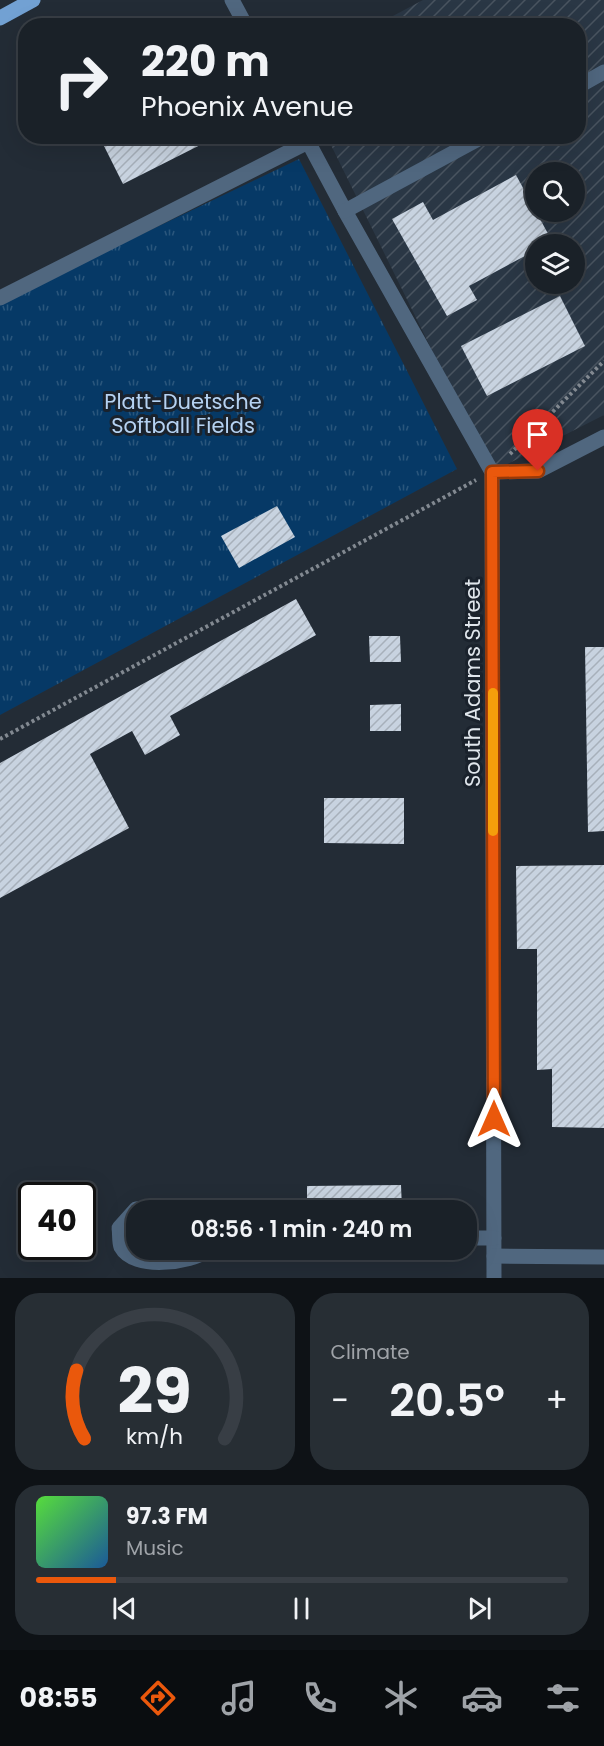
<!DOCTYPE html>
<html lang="en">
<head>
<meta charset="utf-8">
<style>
  body { margin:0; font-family:Poppins,sans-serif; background:#272e34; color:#f1f3f6; height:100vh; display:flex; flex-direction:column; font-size:22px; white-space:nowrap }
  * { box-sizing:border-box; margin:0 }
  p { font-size:20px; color:#9fa3a8 }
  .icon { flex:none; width:33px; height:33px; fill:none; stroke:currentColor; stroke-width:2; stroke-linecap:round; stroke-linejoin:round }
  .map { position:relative; height:1278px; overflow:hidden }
  .sheet { display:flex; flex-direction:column; gap:15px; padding:15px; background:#0e1216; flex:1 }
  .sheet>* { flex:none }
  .guide { position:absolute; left:18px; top:18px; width:568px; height:126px; border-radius:24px; box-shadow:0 6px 24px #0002,0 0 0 2px #383e45; background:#1a2128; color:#f1f3f6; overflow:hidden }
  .fabs { position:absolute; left:525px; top:162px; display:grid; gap:12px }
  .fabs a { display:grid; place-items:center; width:60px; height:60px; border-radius:50%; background:#1a2128; box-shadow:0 6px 24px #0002,0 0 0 2px #383e45; font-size:30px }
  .speed { position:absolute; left:18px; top:1182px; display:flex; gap:12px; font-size:30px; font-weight:700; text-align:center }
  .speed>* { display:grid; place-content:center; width:78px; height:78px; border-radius:50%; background:#1a2128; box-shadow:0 6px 24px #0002,0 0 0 2px #383e45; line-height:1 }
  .speed .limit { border:3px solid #111; border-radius:9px; background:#fff; color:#111 }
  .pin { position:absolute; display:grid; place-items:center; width:51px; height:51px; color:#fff; margin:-62px -26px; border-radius:50% 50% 50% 0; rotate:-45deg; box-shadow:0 0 6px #0007 }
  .pin .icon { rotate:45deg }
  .me { position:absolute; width:66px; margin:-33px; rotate:0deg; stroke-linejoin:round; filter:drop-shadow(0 0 4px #0008) }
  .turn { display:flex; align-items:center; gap:21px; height:126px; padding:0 24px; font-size:27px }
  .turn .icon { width:78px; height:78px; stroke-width:2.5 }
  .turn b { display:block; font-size:42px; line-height:51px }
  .big { font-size:45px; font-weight:600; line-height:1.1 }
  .sheet .tile { flex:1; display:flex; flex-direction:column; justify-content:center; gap:9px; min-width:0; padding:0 21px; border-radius:24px; background:#272e34 }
  .sheet .dial { align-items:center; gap:0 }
  .dial svg { height:156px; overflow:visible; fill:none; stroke:#383e45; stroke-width:7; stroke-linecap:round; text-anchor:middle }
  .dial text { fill:#f1f3f6; stroke:none }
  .song { display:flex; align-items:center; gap:18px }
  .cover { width:72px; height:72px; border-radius:9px; background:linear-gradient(135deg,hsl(110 70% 55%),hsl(210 70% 35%)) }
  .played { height:6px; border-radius:3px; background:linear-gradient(90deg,#ea580c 15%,#383e45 15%) }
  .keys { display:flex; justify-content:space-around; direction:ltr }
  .heat { display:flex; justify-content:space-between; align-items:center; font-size:33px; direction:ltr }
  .sheet .tiles { flex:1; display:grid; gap:15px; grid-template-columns:1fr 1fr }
  .tile:last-child { grid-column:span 2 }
  .trip { position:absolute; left:126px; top:1200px; width:351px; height:60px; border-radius:24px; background:#1a2128; box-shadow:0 6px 24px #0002,0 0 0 2px #383e45; font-weight:600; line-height:60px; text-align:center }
  .tabs { display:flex; height:96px; justify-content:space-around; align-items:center; background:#0a0d10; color:#9fa3a8 }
  .tabs .icon { width:42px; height:42px }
  .tabs .on { color:#ea580c }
  .tabs b { font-size:27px; color:#f1f3f6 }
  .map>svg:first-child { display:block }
  .industrial { fill:url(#industrial-furrows); fill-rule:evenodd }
  .park { fill:url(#park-tufts) }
  .building { fill:url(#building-hatch) }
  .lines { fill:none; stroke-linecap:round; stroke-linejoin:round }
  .path { stroke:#828991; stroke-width:4; stroke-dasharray:3 3; stroke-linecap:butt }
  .minor { stroke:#50677f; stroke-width:15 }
  .major { stroke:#72a1d3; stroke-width:15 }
  .route-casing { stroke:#983908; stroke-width:15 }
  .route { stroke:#ea580c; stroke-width:10 }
  .slow { stroke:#f59e0b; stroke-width:10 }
  .labels { text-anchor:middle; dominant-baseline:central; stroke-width:6; stroke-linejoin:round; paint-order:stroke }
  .park-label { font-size:21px; fill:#b5d2f2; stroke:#1a222c }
  .street-label { font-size:21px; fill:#e0e6ec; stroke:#1a222c }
</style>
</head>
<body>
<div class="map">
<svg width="604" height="1278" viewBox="0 0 604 1278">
  <defs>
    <pattern id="industrial-furrows" width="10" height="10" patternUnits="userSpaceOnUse" patternTransform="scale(1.5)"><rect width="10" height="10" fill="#2a3745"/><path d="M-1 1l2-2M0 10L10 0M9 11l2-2" fill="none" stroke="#495460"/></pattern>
    <pattern id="park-tufts" width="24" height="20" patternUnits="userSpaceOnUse" patternTransform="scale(1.5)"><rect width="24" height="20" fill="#063966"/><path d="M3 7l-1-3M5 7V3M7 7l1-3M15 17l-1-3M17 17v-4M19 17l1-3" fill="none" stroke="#2a567c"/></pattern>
    <pattern id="building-hatch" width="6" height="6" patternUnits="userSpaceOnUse" patternTransform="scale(1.5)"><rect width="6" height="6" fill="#c8d3e0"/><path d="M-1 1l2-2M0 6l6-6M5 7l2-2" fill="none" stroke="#a7b0ba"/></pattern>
  </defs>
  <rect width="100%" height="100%" fill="#232c36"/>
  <path class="industrial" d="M423,0h181v415l-112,57 -165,-335 252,-1v-110l-203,-1zM536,172h38v40h-38zM536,244h38v40h-38z"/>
  <path class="park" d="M299,159l158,310 -457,246v-413z"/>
  <g class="building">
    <path d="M99,136h119l-95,48z"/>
    <path d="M516,175l36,66 -7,3h-9v6l-67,36 8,14 -30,16 -55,-97 31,-17 10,18z"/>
    <path d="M560,296l25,50 -98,50 -26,-50z"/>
    <path d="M277,506l18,31 -56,31 -18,-32z"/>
    <path d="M296,599l20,36 -146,81 10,19 -35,20 -13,-24 -42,23 39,74 -129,70v-135z"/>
    <path d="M369,636h31l1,26h-31z"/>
    <path d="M585,647h19v184l-16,1z"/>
    <path d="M401,704v27h-31v-26z"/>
    <path d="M324,798h80v46l-80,-1z"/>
    <path d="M604,865v263l-52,-1v-58l-15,1v-121h-20l-1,-83z"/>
    <path d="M401,1185l1,24 -95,1v-24z"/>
  </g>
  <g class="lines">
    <g class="path">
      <path d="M510,454l94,-93"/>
      <path d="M0,739l476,-259"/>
    </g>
    <g class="minor">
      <path d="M232,0l14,26"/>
      <path d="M579,86l25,-14"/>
      <path d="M305,136l40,75 147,261 2,806"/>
      <path d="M345,211l139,-75"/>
      <path d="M0,298l308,-156"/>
      <path d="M492,472l46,-1 66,-34"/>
      <path d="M182,1210l-14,-4 -32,3 -17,19c1,5 0,14 2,19 13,24 69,16 88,3"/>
      <path d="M466,1238h28"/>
      <path d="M494,1256l110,1"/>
    </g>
    <path class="major" d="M0,18l33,-18"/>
  </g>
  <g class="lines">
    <defs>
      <path id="route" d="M494,1119l-2,-647 46,-1"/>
    </defs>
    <use href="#route" class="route-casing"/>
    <use href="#route" class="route"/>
    <path class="slow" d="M493,693v138"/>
  </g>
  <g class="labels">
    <g class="park-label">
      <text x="183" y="401">Platt-Duetsche<tspan x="183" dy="24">Softball Fields</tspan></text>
    </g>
    <g class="street-label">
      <text transform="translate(472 683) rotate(-90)">South Adams Street</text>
    </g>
  </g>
</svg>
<div class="fabs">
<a><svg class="icon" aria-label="search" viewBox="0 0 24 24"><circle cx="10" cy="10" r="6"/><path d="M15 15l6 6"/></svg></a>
<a><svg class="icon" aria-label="layers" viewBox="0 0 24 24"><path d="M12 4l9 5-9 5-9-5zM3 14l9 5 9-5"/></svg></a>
</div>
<div class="speed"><div class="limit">40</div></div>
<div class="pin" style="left:538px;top:471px;background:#d93025"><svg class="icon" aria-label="arrive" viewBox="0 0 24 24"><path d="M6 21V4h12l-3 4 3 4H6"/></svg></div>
<svg class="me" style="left:494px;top:1119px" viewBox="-20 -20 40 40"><path d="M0-17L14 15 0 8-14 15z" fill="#ea580c" stroke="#fff" stroke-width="4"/></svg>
<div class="trip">08:56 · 1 min · 240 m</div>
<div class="guide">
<div class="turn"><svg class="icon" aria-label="right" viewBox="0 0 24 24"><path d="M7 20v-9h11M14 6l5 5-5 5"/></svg><div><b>220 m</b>Phoenix Avenue</div></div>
</div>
</div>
<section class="sheet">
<div class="tiles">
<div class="tile dial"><svg viewBox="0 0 100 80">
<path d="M14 69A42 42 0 1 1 86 69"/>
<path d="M14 69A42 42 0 0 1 10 34" stroke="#ea580c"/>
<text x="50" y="56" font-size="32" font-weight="700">29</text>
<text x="50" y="72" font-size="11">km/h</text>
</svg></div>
<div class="tile"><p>Climate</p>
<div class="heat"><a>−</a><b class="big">20.5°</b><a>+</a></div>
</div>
<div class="tile">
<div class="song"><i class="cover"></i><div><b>97.3 FM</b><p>Music</p></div></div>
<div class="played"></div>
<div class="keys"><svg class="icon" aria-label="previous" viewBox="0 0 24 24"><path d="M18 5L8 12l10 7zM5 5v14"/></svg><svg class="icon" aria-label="pause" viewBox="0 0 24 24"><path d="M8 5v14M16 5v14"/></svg><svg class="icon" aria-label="next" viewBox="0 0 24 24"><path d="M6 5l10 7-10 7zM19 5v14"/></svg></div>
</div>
</div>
</section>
<nav class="tabs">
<b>08:55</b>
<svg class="icon on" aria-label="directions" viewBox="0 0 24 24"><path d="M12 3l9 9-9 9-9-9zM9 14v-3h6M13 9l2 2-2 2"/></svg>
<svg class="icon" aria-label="music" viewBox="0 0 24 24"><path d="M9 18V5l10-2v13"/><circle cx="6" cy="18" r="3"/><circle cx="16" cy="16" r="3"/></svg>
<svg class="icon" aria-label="phone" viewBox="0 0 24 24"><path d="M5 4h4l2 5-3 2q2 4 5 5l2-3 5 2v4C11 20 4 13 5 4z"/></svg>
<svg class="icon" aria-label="climate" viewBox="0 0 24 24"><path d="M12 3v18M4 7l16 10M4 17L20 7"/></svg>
<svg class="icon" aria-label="car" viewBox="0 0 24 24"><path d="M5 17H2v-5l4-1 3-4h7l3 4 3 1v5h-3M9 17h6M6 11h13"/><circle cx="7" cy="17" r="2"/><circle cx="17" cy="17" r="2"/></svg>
<svg class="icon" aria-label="filters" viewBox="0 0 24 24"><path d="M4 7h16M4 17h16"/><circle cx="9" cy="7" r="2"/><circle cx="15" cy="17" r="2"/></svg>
</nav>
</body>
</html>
